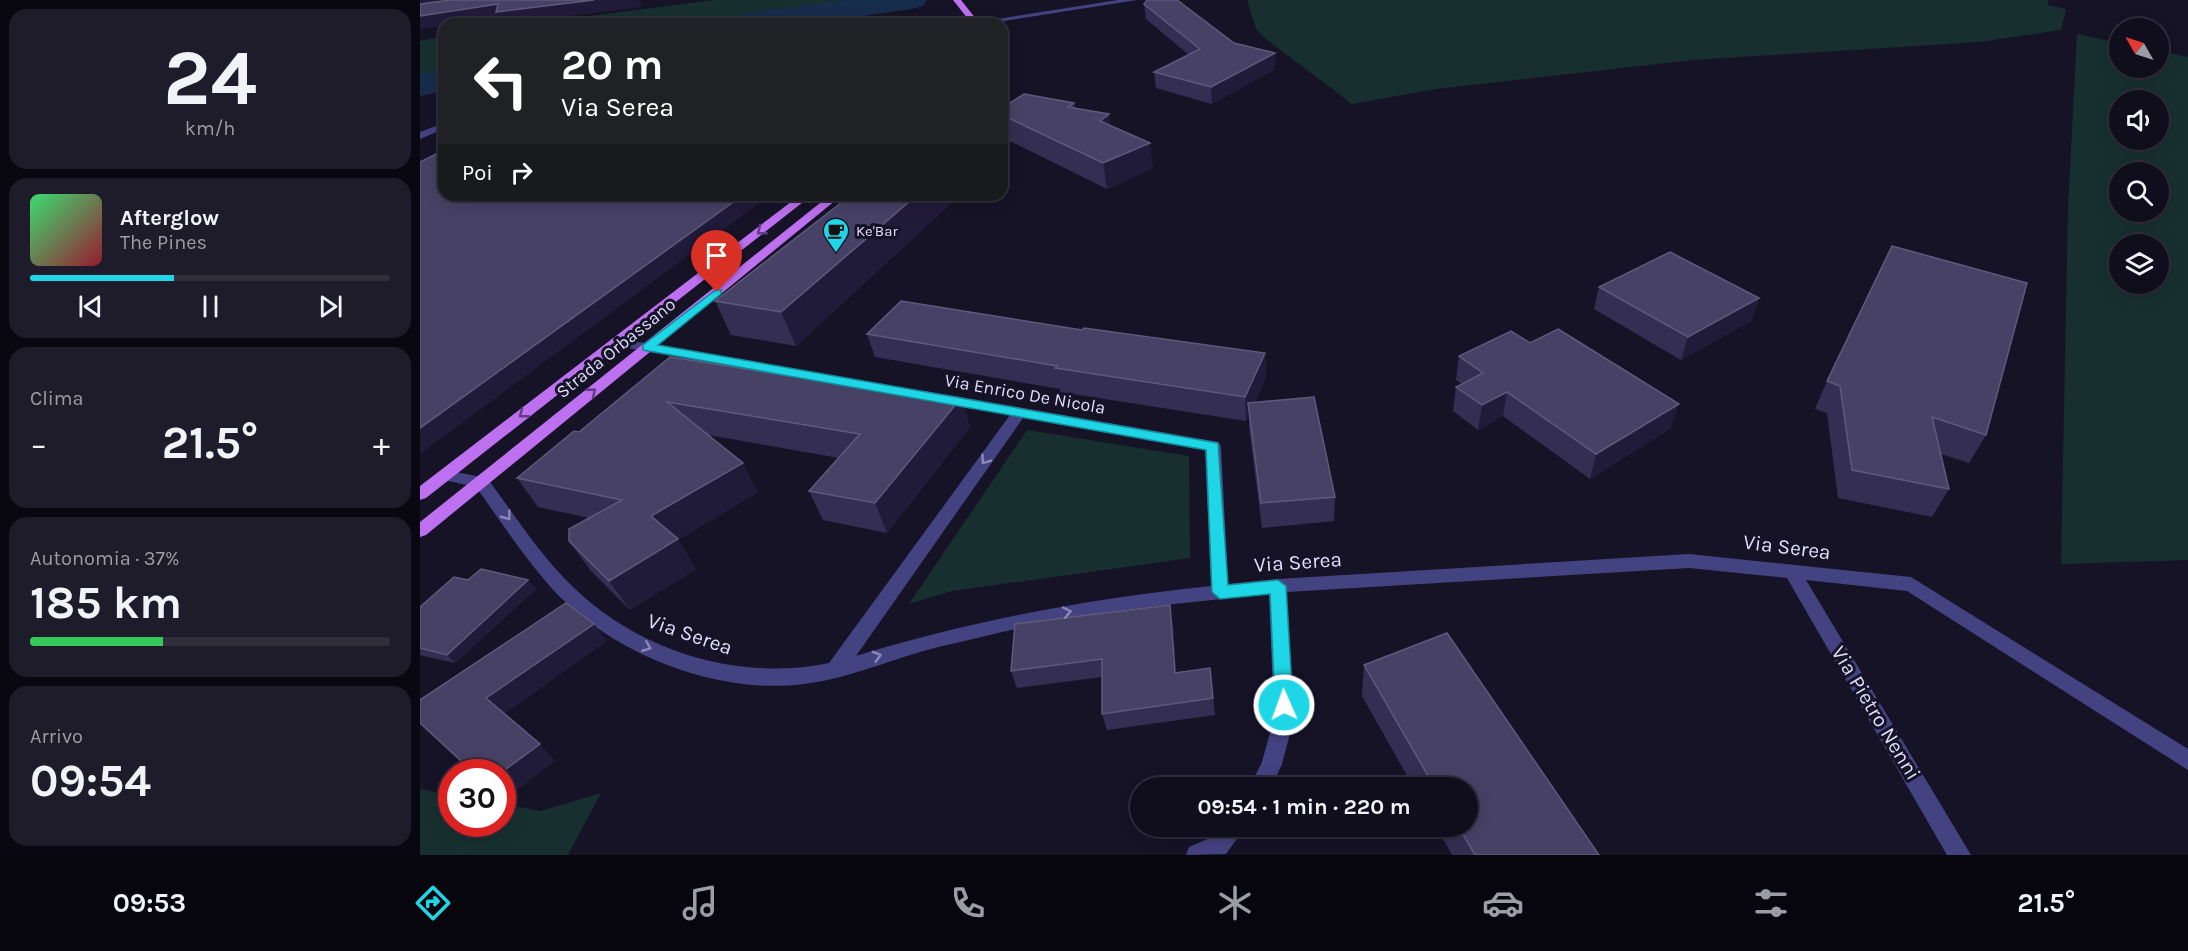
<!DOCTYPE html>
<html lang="it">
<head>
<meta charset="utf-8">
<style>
  body { margin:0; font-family:Karla,sans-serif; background:#1e1c2a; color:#f1f3f6; height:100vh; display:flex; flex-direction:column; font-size:22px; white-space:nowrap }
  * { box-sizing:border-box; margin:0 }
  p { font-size:20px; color:#9c9ca4 }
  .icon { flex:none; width:33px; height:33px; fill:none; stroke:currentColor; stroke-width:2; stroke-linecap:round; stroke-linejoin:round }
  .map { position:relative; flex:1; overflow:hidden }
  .drawer { display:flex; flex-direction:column; gap:9px; padding:9px; background:#090810; width:420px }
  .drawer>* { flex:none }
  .hud { position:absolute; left:18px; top:18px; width:570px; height:183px; border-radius:18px; box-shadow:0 3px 15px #0003,0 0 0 2px #302e3b; background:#202124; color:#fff; overflow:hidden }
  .needle { width:39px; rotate:309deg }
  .buttons { position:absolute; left:1689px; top:18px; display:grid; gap:12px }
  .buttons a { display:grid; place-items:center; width:60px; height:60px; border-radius:50%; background:#100e1d; box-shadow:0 3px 15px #0003,0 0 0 2px #302e3b; font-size:30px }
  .speed { position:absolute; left:18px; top:759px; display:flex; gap:12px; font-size:30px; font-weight:700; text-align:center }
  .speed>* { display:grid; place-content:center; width:78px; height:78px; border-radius:50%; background:#100e1d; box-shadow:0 3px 15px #0003,0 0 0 2px #302e3b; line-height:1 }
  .speed .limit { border:9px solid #d22; background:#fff; color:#111 }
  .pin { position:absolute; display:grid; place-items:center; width:51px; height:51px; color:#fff; margin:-62px -26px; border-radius:50% 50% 50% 0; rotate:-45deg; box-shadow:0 0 6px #0007 }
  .pin .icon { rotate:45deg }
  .me { position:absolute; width:66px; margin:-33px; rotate:358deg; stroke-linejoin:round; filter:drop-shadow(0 0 4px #0008) }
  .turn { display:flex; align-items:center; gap:21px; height:126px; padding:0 24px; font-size:27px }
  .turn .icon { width:78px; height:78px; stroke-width:2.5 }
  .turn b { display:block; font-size:42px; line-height:51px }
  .then { display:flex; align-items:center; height:57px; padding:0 24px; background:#0003; gap:12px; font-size:22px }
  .big { font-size:45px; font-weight:700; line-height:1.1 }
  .drawer .widget { flex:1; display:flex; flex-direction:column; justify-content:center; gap:9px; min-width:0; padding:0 21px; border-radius:18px; background:#1e1c2a }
  .drawer .dial { align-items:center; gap:0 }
  .dial b { font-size:78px; line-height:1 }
  .song { display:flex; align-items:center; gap:18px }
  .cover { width:72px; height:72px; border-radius:9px; background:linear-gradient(135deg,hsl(140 70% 55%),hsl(350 70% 35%)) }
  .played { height:6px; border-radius:3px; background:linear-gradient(90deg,#1ed6e6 40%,#302e3b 40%) }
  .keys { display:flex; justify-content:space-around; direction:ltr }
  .heat { display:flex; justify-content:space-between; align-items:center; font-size:33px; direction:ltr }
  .charge { height:9px; border-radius:4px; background:linear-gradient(90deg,#34c759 37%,#302e3b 0) }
  .trip { position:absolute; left:710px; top:777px; width:348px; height:60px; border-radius:30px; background:#100e1d; box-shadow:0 3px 15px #0003,0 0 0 2px #302e3b; font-weight:700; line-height:60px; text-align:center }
  .menu { display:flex; height:96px; justify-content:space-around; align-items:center; background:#06060c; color:#9c9ca4 }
  .menu .icon { width:42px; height:42px }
  .menu .selected { color:#1ed6e6 }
  .menu b { font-size:27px; color:#f1f3f6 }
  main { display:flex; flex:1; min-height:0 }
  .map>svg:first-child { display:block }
  .green { fill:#17302f; fill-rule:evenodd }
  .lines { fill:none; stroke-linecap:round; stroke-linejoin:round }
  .river { fill:#172d4c; fill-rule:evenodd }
  .minor { fill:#444381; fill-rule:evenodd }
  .tertiary { fill:#444381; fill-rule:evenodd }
  .primary { fill:#bd70ef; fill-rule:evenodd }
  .wall { fill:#352e53 }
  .shaded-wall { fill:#211b3a }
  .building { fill:#474165; stroke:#5f597c; stroke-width:1.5 }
  .oneway { stroke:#613d81 }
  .oneway2 { stroke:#8a88b8 }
  .route { fill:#1ed6e6; stroke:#148b96; stroke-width:1.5 }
  .labels { text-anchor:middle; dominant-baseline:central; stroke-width:6; stroke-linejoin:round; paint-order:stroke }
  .far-poi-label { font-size:15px; fill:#dfddfb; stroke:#161327; text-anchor:start }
  .street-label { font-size:18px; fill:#dfddfb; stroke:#161327 }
  .near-street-label { font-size:21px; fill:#dfddfb; stroke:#161327 }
</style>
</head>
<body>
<main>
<section class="drawer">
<div class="widget dial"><b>24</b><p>km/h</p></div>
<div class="widget">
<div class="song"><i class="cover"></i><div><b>Afterglow</b><p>The Pines</p></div></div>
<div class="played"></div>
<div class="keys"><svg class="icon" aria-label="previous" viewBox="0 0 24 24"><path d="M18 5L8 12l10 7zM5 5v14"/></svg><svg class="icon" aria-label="pause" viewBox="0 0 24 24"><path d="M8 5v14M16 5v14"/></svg><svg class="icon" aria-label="next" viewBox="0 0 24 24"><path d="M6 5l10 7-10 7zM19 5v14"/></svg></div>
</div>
<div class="widget"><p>Clima</p>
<div class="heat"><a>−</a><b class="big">21.5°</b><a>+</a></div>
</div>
<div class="widget"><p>Autonomia · 37%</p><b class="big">185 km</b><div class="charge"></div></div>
<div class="widget"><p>Arrivo</p><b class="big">09:54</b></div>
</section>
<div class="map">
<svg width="1768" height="855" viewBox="0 0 1768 855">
  <rect width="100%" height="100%" fill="#161327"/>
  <g class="green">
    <path d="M293,0h135l-77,14 -116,10h-128z"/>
    <path d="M827,0h801v5l18,4 -5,21 -82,12 -286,18 -257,29 -84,15 -85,-64 -11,-11z"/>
    <path d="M1657,34l42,9 1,25h38l1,-17 29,6v503l-127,4 7,-355zM1700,100h38v40h-38zM1700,172h38v40h-38zM1700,244h38v40h-38z"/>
    <path d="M24,36v35l-24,4v-34z"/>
    <path d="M607,430l162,26 1,102 -238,33 -43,13z"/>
    <path d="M0,789l31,6 1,29h50l1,-20 38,7 60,-18 -33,62h-148z"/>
  </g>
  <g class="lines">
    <g class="river">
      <path d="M425,0h82l-4,6 -11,3 -104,15h-83l5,-7 11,-3z"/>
      <path d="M24,69v22l-24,5v-22z"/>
    </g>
    <g class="minor">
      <path d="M24,123v6l-24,10v-7z"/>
      <path d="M196,338l301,52 7,5 -7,5 -306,-55 -2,-3 2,-3z"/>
      <path d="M523,394l275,48 3,4 7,138 50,-5 411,-25 222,23 277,172v21l-281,-179 -101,-11 165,275h-24l-160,-277 -98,-10 -402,24 7,126 -12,46 -11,24h-22l13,-26 12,-44 -5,-124c-66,7 -132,13 -198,24 -42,7 -83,18 -124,27 -46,10 -89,31 -136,38 -87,14 -191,-25 -253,-88 -31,-33 -56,-72 -82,-108l-37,-8 -2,-4 8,-5 42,8c27,36 52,76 85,108 66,65 166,96 257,77l181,-248 -72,-13 -2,-3zM603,418l182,32 6,136c-124,13 -236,34 -355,70z"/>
      <path d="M800,826h26l-20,28 -40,1 3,-8 21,-9z"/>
    </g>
    <path class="tertiary" d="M698,0h19l-152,24 -13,-1z"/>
    <g class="primary">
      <path d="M533,0h8l19,24h-8z"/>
      <path d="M380,195h12l-386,303 -6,2v-14z"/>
      <path d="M410,195h12l-416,340 -6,2v-15z"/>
    </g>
  </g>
  <g class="wall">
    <path d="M724,4l90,39 41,10v16l-63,35 -56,-16 -2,-16 35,-17 -43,-36z"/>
    <path d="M654,103l1,5 34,6 1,11 43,43 -46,21 -105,-52v-29z"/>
    <path d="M431,195h109l-164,151 -65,-11 -16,-34z"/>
    <path d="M1179,287l160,11 -8,23 -70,39 -87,-51z"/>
    <path d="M447,334l398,19 1,24 -11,25 80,95 -1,24 -72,7 -13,-101v-11l-3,5 -186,-29v-3l-185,-32z"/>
    <path d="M1039,356l212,72 -81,51 -87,-63 -25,14 -25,-19 3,-24 6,-3 -6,-4z"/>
    <path d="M250,357l226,36 65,5 9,29 -83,106 -64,-13 -14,-29 30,-33 -131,-23 50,57 -80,48 18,29 -66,41 -39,-39 -22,-30 20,-23 -51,-11 -21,-29 62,-46z"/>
    <path d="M1407,381l159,54 -17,28 -28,-9 8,35 -17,28 -94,-19 -11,-85 -12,-4z"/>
    <path d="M48,580l68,9 -81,74 -35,-8v-48z"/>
    <path d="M753,623l3,49 34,-4 5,47 -108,15 -5,-16v-37l-85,11 -6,-17z"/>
    <path d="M944,665l235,190h-147l-16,-29h31v-38h-53l-52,-92z"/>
  </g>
  <g class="shaded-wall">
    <path d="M0,0h55l-55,9z"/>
    <path d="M174,0h46l2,7 -135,17h-5l-3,-7 -45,7h-10v2l-24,3v-13l78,-12z"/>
    <path d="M855,53v16l-63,35 -1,-17z"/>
    <path d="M689,114l3,24 -12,-17z"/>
    <path d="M730,143l3,25 -46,21 -4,-26z"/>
    <path d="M323,195h27l-350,259v-26z"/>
    <path d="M497,195h43l-164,151 -15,-34z"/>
    <path d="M1339,298l-8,23 -70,39 7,-23z"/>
    <path d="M845,353l1,24 -17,37 -1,-11 1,13 -3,5 -1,-24z"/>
    <path d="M1087,392l-4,24 -25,14 4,-25z"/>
    <path d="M541,398l9,29 -83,106 -12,-30z"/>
    <path d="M1259,404l-8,24 -81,51 6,-25z"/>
    <path d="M323,463l15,29 -80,48 18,29 -66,41 -21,-29 42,-65z"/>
    <path d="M108,580l8,9 -81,74 -8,-8z"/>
    <path d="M750,605l3,18 4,66 -2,-16z"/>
    <path d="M174,624l13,17 -104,74 -17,-17z"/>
    <path d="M120,744l15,17 -52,40 -1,-1v-28z"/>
  </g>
  <g class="building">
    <path d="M31,0h143l-98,12 2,-8 -78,12v-12z"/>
    <path d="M727,0h30l57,43 41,10 -64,34 -57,-15 46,-23 -56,-45z"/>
    <path d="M488,22l2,2h-14z"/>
    <path d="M604,94l50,9 -6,4 41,7 -9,7 50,22 -47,20 -101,-48v-7z"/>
    <path d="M24,150v45h299l-323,233v-266z"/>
    <path d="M431,195h66l-136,117 -66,-11z"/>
    <path d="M1472,246l135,37 -41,152 -54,-18 17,72 -97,-19 -12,-84 -13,-5z"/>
    <path d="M1250,252l89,46 -71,39 -89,-50z"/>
    <path d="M481,301l181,29 2,-2 181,25 -20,44 -190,-29 2,-2 -190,-32z"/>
    <path d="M1138,329l121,75 -83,50 -89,-62 -25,13 -26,-18 27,-14 -24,-17 52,-25 19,12z"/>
    <path d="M250,357l226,36 5,-5 60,10 -86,105 -66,-12 51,-57 -193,-32 76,61 -92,53 27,23 -69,42 -40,-40v-12l53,-29 -105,-22 57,-47 5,1z"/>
    <path d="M894,397l21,100 -74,6 -13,-100z"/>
    <path d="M61,569l47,11 -81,75 -27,-7v-41l34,-30 14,3z"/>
    <path d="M146,603l28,21 -108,74 54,46 -38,28h-29l-53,-49v-23z"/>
    <path d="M750,605l5,68 35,-5 3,30 -111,16v-55l-91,12 4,-47z"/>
    <path d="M1027,633l152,222h-124l-17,-29h9v-38h-32l-71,-123z"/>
  </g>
  <defs><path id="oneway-chevron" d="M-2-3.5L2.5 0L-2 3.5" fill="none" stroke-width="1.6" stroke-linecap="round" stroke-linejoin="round" transform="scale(1.5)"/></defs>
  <g class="oneway">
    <use href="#oneway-chevron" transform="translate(341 231) rotate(142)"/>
    <use href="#oneway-chevron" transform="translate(172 392) rotate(-39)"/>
    <use href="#oneway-chevron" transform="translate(103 414) rotate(142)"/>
  </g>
  <g class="oneway2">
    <use href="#oneway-chevron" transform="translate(565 460) rotate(125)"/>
    <use href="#oneway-chevron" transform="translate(87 516) rotate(53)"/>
    <use href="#oneway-chevron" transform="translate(647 612) rotate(-12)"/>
    <use href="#oneway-chevron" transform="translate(227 647) rotate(22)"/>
    <use href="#oneway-chevron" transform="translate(457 656) rotate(-16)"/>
  </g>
  <path class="route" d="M297,289l4,1v4l-63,51 560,98 10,142 50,-5 8,6 7,119 -3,6 -6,2 -6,-2 -3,-6 -5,-111 -50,5 -8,-7 -6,-142 -563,-100v-5z"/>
  <defs>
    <symbol id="cafe-pin" viewBox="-11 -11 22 30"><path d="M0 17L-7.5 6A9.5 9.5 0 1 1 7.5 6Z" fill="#1ed6e6" stroke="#161327"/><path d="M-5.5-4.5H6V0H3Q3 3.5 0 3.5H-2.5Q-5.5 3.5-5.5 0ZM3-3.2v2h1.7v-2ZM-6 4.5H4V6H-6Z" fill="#111"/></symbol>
  </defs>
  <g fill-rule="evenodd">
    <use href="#cafe-pin" x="401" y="216" width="30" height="40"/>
  </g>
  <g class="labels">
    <g class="far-poi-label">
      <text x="436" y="231">Ke'Bar</text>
    </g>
    <g class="street-label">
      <text transform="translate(196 348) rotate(-39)">Strada Orbassano</text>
      <text transform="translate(605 394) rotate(10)">Via Enrico De Nicola</text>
    </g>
    <g class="near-street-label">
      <text transform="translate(1367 547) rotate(7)">Via Serea</text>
      <text transform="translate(878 562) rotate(-4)">Via Serea</text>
      <text transform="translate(270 634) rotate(19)">Via Serea</text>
      <text transform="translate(1456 713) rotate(59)">Via Pietro Nenni</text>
    </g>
  </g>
</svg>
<div class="buttons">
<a><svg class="needle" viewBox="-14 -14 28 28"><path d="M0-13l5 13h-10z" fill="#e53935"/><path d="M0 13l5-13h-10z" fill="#9c9ca4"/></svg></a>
<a><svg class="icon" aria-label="sound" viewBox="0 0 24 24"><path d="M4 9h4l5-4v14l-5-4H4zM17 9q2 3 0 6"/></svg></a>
<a><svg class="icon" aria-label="search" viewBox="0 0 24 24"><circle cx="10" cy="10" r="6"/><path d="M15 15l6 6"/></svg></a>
<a><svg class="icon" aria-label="layers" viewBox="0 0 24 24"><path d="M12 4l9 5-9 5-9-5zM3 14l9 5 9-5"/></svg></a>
</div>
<div class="speed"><div class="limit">30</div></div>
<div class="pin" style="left:297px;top:292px;background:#d93025"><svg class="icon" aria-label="arrive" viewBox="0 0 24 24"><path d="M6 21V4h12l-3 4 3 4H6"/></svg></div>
<svg class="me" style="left:864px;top:705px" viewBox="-20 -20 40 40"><circle r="17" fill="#1ed6e6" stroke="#fff" stroke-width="3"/><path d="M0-11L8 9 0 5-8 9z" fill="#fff"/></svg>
<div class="trip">09:54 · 1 min · 220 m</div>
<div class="hud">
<div class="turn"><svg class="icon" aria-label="left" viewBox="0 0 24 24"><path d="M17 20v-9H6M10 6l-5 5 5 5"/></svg><div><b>20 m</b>Via Serea</div></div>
<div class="then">Poi<svg class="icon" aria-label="right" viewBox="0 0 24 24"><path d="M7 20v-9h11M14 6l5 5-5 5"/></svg></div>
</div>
</div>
</main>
<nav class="menu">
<b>09:53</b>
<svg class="icon selected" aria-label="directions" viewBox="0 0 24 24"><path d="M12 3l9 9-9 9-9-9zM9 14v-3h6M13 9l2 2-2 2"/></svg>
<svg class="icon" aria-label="music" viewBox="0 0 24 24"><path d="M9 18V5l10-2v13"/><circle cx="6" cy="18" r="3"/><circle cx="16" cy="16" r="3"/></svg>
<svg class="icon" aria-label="phone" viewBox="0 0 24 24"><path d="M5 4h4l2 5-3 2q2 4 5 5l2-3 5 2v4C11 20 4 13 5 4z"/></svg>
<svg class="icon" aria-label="climate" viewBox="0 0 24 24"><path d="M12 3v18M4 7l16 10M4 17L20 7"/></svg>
<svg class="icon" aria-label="car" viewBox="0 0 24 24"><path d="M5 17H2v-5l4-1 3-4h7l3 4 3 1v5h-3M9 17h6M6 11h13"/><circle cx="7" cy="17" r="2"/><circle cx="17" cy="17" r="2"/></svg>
<svg class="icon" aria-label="filters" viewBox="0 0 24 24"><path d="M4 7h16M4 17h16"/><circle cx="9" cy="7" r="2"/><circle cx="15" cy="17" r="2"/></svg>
<b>21.5°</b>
</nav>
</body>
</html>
